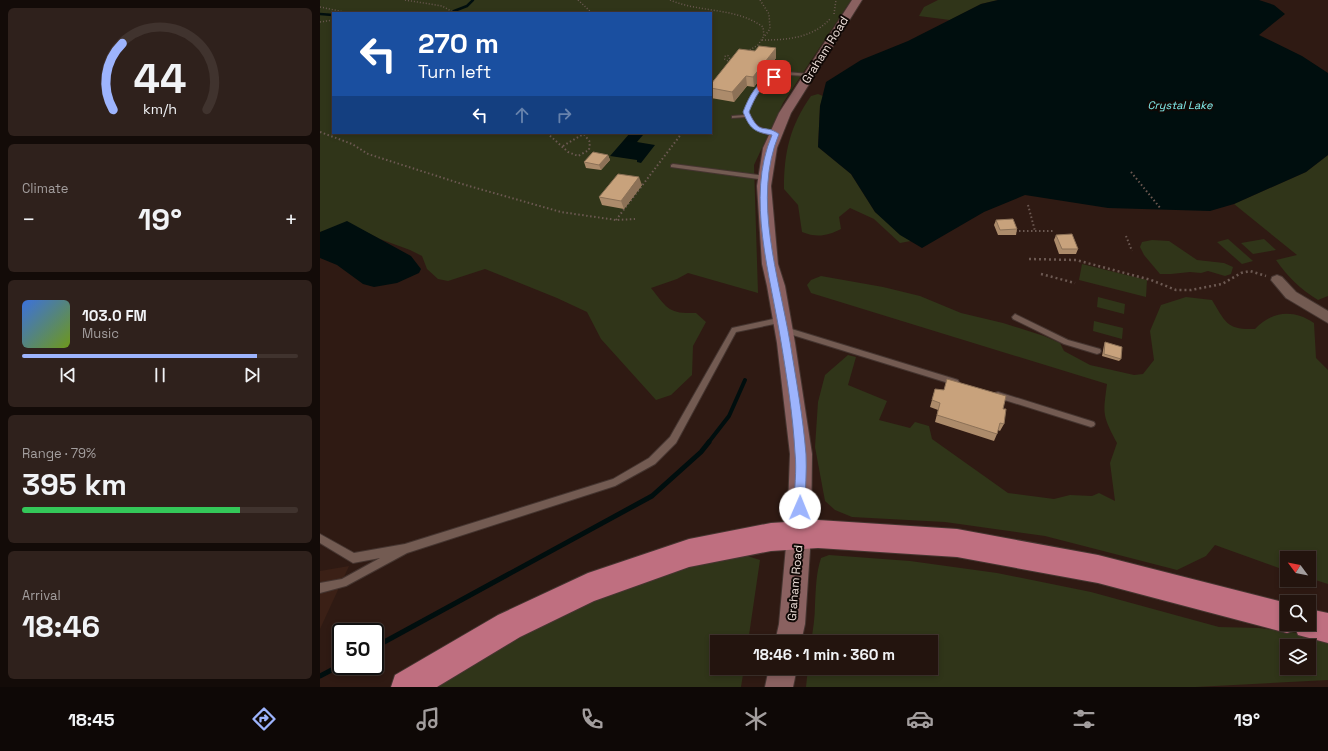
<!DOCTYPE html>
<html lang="en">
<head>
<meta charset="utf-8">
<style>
  body { margin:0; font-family:"Space Grotesk",sans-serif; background:#2f211c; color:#f1f3f6; height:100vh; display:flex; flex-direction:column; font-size:15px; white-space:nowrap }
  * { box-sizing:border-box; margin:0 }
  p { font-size:13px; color:#a39e9e }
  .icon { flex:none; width:22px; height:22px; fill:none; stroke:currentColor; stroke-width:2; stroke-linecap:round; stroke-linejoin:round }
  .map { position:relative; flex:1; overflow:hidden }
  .side { display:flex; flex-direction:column; gap:8px; padding:8px; background:#130b08; width:320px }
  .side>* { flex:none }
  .guide { position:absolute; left:12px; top:12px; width:380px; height:122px; border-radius:0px; box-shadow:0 2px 6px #0003,0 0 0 1px #40332e; background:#1a4fa0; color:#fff; overflow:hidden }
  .needle { width:26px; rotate:302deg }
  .fabs { position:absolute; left:960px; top:551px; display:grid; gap:8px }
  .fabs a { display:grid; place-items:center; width:36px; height:36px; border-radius:0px; background:#23140e; box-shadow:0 2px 6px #0003,0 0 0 1px #40332e; font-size:20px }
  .speed { position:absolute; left:12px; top:623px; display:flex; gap:8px; font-size:20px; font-weight:700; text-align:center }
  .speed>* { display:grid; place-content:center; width:52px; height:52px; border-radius:50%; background:#23140e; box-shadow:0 2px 6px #0003,0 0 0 1px #40332e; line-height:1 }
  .speed .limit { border:2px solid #111; border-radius:6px; background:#fff; color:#111 }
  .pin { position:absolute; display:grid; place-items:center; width:34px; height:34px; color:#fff; margin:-17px; border-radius:8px; box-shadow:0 2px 6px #0006 }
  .me { position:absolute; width:44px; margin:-22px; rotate:1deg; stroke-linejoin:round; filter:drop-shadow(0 0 3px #0008) }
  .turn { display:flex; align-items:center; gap:14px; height:84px; padding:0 20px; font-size:18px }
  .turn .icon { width:52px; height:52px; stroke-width:2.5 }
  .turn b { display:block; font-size:28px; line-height:34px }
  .lanes { display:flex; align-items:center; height:38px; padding:0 20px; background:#0003; justify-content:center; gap:20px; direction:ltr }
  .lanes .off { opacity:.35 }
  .big { font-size:30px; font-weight:700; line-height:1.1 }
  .side .widget { flex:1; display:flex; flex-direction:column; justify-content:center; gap:6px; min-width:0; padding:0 14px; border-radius:6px; background:#2f211c }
  .side .dial { align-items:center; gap:0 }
  .dial svg { height:104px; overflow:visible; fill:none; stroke:#40332e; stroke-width:7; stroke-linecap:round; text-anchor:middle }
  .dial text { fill:#f1f3f6; stroke:none }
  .song { display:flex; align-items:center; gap:12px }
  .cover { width:48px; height:48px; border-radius:6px; background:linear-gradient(135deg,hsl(220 70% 55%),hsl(80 70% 35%)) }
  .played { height:4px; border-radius:2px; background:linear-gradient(90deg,#9db4fd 85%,#40332e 85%) }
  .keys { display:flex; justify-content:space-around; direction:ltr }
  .heat { display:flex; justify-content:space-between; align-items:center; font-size:22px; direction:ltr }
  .charge { height:6px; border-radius:3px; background:linear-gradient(90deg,#34c759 79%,#40332e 0) }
  .trip { position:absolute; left:390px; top:635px; width:228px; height:40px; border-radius:0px; background:#23140e; box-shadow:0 2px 6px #0003,0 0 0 1px #40332e; font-weight:700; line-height:40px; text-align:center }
  .tab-bar { display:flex; height:64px; justify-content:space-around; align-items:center; background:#0e0806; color:#a39e9e }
  .tab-bar .icon { width:28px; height:28px }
  .tab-bar .on { color:#9db4fd }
  .tab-bar b { font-size:18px; color:#f1f3f6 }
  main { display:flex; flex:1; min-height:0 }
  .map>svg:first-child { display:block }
  .built { fill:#3b2016 }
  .green { fill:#303519; fill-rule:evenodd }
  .water { fill:#000e0e }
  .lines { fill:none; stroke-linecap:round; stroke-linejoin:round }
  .stream-far2 { stroke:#000e0e; stroke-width:2.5 }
  .stream-far1 { stroke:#000e0e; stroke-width:4 }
  .stream { stroke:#000e0e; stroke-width:5 }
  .lane-casing { stroke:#453530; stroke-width:2 }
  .street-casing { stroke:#453530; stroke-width:2 }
  .secondary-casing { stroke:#453530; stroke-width:2 }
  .highway-casing { stroke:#453530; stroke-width:2 }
  .path-far2 { stroke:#6c5952; stroke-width:1.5; stroke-dasharray:1 2; stroke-linecap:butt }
  .path-far1 { stroke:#6c5952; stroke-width:2; stroke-dasharray:1.5 2.5; stroke-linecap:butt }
  .path { stroke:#6c5952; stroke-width:2.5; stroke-dasharray:2 3; stroke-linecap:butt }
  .lane { fill:#735b52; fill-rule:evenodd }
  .street { fill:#735b52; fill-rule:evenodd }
  .secondary { fill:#8a6160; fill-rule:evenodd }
  .highway { fill:#bf6f80; fill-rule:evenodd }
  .wall { fill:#ac8b6b }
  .shaded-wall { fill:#8c7157 }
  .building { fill:#c8a27c; stroke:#8c7157 }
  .route { fill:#9db4fd; stroke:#6675a4 }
  .labels { text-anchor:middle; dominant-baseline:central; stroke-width:4; stroke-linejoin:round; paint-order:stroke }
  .far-water-label { font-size:11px; font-style:italic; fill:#83eeed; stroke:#100805 }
  .street-label { font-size:12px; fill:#ebddd7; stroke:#100805 }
</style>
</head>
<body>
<main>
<section class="side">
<div class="widget dial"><svg viewBox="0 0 100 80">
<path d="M14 69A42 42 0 1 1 86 69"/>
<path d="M14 69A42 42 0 0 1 21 18" stroke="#9db4fd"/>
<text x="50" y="56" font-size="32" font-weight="700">44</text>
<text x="50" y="72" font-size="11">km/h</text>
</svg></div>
<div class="widget"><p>Climate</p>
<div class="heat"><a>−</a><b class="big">19°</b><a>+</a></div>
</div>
<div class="widget">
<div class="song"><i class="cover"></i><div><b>103.0 FM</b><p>Music</p></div></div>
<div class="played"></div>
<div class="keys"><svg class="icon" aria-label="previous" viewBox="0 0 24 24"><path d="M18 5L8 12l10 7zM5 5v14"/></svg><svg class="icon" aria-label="pause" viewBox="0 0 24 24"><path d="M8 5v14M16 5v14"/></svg><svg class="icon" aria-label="next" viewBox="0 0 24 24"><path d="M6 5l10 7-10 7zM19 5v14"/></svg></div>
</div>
<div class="widget"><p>Range · 79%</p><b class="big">395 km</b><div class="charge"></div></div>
<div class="widget"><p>Arrival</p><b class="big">18:46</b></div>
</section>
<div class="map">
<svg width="1008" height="687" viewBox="0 0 1008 687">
  <rect width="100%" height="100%" fill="#2f1a13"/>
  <path class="built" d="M29,566l-29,63v-58z"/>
  <g class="green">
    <path d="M0,0h531l-68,103 -29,62 4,128 -70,-20 -11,6 -26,9c16,20 17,26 45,25l10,9 -13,24 -1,29 -21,20 -15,5 -55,-61 -14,-27 -30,-14 -72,-29 -37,12 -10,-2 -11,-10 -5,-13 -12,-6 -30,-11 -26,-13 -34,6zM13,13h378v120h-378z"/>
    <path d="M618,0h60l-17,4 -31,16 -31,-4 5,-9z"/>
    <path d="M498,94l5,2 -3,10 -2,41 33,27 24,38 36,29 -11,2 -26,-24 -24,-11 -11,9 2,12c-14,7 -24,9 -39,3l-4,-27 -14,-16c0,-37 6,-63 27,-93z"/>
    <path d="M1008,155v141l-10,4c-18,-11 -30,-23 -42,-40l21,-5 -63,-51 72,-32z"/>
    <path d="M908,239l25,22 -11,3 -25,-22z"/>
    <path d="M944,239l12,11 -23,4 -12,-11z"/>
    <path d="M832,240l17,1 28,19 27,3 9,4 -2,7 -6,2 -17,-5 -7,2 -11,-1 -19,2h-11l-16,-19 -4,-8 2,-5z"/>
    <path d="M762,264l65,16 -1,17 -67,-17z"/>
    <path d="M501,276l62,11 37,9 41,17 42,10 41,13 16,7 4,8 26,14 44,10 9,-1 11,-14 -4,-29 11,-26 25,-8 26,3c14,23 15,30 43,29 17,-18 38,-20 59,-6l2,35 12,12v214l-19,-6v-20h-22v13l-72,-26 -9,11 -29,14 -132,-34 -100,-14 -93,-5 -17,-7 -10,-9 -10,-54 3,-45 7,-27 23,-20 8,2 -8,28 39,16 -8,19 31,8 5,-6 14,4 3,13 76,54 46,6 16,-4 22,1 7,-3 16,8 -5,-38 7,-20c-15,-29 -14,-28 -10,-59l-296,-91 -4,-8 4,-5z"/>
    <path d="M778,297l27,7 -1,10 -27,-7z"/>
    <path d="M774,321l29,7 -1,11 -29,-8z"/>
    <path d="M421,554l19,6 -12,82h-31v26h27l-3,19h-313l78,-48 127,-57z"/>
    <path d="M509,555l81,6 87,12 94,19 128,35 40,1 48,6 21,6v40l-132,7h-390l2,-19h123v-26h-120c2,-12 4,-25 4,-38 1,-16 1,-31 6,-46zM967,646h22v22h-22z"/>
  </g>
  <g class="water">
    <path d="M678,0h261l15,5 11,9 -26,21 43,21 26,17v82l-22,17 -72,32 -24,7 -102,-3 -83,-13 -41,17 -62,36 -22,-13 -25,-23 -24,-38 -33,-27 2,-41 6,-24 35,-22 47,-19 73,-37z"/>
    <path d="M310,133l13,2 -6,7 18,3 -14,18 -4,-1v-2l-27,-4z"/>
    <path d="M27,221l64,35 10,13 -2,4 -22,10 -23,4 -11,-3 -26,-19 -17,-7v-26z"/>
  </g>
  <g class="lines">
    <g class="stream-far2">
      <path d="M129,13l18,-7 6,-6"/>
      <path d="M0,14l13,1"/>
    </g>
    <path class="stream-far1" d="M388,443l21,-27 16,-36"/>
    <g class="stream">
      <path d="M55,647l277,-151 49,-44 8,-10"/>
      <path d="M0,676l21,-11"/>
    </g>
    <defs>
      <g id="lane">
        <path d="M467,72l22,2 2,1 -2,1c-7,0 -15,-1 -22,-1 -21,1 -32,20 -39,37 8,16 13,17 30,21v2c-14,1 -25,-5 -32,-18l-14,1v-2l13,-1 -1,-3c8,-20 20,-38 43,-40z"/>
        <path d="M353,164l92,12 3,2 -3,2 -94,-13v-2z"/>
        <path d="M695,314l53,26 32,9 1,2 -1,2 -3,1 -33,-10 -51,-25 -1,-2z"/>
        <path d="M462,317l2,1 1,2 -1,2 -48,10 -60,111 -21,21 -40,22 -208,67 -61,33 -26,7v-10l22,-4 38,-21 -27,5 -33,-20v-9l34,19 51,-9 208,-65 36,-21 21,-21 62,-109z"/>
        <path d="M465,327l170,52 3,1 1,2 -1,2 -3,1 -172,-53 -1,-2 1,-2z"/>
        <path d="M678,392l93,29 3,1 1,2 -1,2 -3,1 -96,-30 -1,-2 1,-2z"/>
      </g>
      <path id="street" d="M957,275l5,2 14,15 32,19v12l-42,-25 -15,-18 1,-3z"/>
      <g id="secondary">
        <path d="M532,0h10l-71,113 -14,35 -6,38 7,78 7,22 10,57 17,111 -1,81 -6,89 -4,18h-26l4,-18 8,-89 3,-81 -13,-111 -10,-57 -5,-22 -5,-78 6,-38 16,-35z"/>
        <path d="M449,668h28l-4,19h-28z"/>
      </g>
      <path id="highway" d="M498,520l139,9 141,26 189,48v21h22v-15l19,4v30l-30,-8 -2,-5 -9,3 -189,-50 -141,-26 -139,-9 -47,3 -82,16 -95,34 -74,36 -83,50h-46l4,-12 103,-60 90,-42 101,-34 82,-16z"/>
    </defs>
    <use href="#lane" class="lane-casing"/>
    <use href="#street" class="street-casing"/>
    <use href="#secondary" class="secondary-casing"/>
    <use href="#highway" class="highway-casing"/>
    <g class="path-far2">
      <path d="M85,0l37,6 13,7"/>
      <path d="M258,0l14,13"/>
      <path d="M350,0c30,13 66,7 93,27l1,9 -6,9 -10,6"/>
      <path d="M440,0l9,14 1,15 -6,8"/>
      <path d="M0,7l29,6"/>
      <path d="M514,14l2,-14"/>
      <path d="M0,22l13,-2"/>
      <path d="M442,40c26,0 51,-2 69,-22"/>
      <circle cx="407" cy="58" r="2.5"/>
    </g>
    <g class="path-far1">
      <path d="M0,132l32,12 16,10 94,30 99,28 55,8 19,-1"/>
      <path d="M227,133l21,19 10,4 11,-6 1,-8 -7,-9"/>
      <path d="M243,146l22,-13"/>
      <path d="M811,172l30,37"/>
      <path d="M708,205l7,26"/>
      <path d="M296,220l66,-87"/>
      <path d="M695,231h38"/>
      <path d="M806,236l6,15"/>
    </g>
    <g class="path">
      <path d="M709,259l47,1 75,20 25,10h15l31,-6 19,-11 9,-2 16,5"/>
      <path d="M721,274l34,9"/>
    </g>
    <use href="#lane" class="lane"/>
    <use href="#street" class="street"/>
    <use href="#secondary" class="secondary"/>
    <use href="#highway" class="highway"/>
  </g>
  <g class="wall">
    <path d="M456,48v10l-22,29 -7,-1 -13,16 -23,-4v-14l44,-33z"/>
    <path d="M288,155l2,5 -9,10 -15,-2 -2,-6z"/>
    <path d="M322,185l-18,24 -22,-4 -3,-8z"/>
    <path d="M676,220l21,9 -1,6h-18l-4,-10z"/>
    <path d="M736,235l22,14 -2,5h-17l-5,-14z"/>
    <path d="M785,342l16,17 -2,2 -17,-5 2,-11z"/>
    <path d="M615,389l68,20 1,15 -4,7 -2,-1 -1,4 -3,7 -59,-19 3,-12 -8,-3z"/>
  </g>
  <g class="shaded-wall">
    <path d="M456,48v10l-22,29 -1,-10z"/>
    <path d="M426,76l1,10 -13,16 -2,-10z"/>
    <path d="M288,155l2,5 -9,10 -2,-5z"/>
    <path d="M319,177l3,8 -18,24 -3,-8z"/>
  </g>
  <g class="building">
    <path d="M439,46l17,2 -23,29 -7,-1 -14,16 -21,-4v-4l28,-35 16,2z"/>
    <path d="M273,152l15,3 -9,10 -15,-3z"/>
    <path d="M298,174l21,3 -18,24 -22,-4z"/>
    <path d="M693,219l4,10 -17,1 -4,-10z"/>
    <path d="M752,234l6,15h-16l-6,-14z"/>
    <path d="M785,342l17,5 -1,12 -17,-5z"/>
    <path d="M627,379l59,17 -3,13h3l-2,15 -4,-1 -3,11 -60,-19 3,-12 -8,-3 3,-11 9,1z"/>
  </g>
  <path class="route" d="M454,75l2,3c-15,7 -21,19 -27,34 11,25 15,11 30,22 -27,64 0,143 11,208 6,37 13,75 16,112 1,17 -1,36 -1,54l-2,4 -3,2 -4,-2 -2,-4c0,-18 3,-37 1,-55 -2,-37 -8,-75 -14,-111 -10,-65 -36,-145 -9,-207 -18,-3 -22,-6 -29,-23 6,-16 14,-31 31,-37z"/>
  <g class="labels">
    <g class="far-water-label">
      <text x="860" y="105">Crystal Lake</text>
    </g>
    <g class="street-label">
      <text transform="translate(505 50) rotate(-58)">Graham Road</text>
      <text transform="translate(475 583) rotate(-85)">Graham Road</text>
    </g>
  </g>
</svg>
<div class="fabs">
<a><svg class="needle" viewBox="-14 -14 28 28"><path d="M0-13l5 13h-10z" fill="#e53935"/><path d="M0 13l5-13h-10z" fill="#a39e9e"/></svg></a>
<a><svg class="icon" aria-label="search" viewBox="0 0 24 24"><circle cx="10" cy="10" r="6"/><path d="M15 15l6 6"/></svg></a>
<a><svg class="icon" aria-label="layers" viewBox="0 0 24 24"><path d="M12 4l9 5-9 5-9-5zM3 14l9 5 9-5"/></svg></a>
</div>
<div class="speed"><div class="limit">50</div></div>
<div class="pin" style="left:454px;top:77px;background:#d93025"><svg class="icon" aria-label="arrive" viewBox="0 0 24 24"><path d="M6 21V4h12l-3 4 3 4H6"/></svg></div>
<svg class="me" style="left:480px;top:508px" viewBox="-20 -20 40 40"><circle r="19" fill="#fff"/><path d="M0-13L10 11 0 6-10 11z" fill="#9db4fd"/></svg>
<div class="trip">18:46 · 1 min · 360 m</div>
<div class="guide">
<div class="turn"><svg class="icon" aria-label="left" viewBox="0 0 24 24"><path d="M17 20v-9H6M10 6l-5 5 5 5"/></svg><div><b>270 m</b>Turn left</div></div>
<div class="lanes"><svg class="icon" aria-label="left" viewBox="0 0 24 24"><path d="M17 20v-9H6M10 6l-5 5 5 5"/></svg><svg class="icon off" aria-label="ahead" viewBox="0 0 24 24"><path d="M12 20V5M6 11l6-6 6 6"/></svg><svg class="icon off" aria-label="right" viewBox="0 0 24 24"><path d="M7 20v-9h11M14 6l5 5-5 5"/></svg></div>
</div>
</div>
</main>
<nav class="tab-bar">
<b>18:45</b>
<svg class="icon on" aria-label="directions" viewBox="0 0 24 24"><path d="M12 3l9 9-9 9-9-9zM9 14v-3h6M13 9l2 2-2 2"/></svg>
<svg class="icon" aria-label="music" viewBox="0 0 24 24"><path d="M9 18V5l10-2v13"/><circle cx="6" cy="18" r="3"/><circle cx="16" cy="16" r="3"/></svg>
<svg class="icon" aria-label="phone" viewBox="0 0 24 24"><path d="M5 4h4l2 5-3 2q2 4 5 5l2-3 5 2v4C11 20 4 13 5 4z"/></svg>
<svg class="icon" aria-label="climate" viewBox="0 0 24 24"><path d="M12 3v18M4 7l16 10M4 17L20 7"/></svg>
<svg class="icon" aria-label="car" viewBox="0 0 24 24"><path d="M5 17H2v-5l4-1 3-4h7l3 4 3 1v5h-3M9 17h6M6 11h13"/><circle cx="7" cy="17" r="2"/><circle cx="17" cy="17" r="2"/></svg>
<svg class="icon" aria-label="filters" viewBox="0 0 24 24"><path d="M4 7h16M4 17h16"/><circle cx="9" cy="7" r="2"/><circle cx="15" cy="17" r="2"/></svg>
<b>19°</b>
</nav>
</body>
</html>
